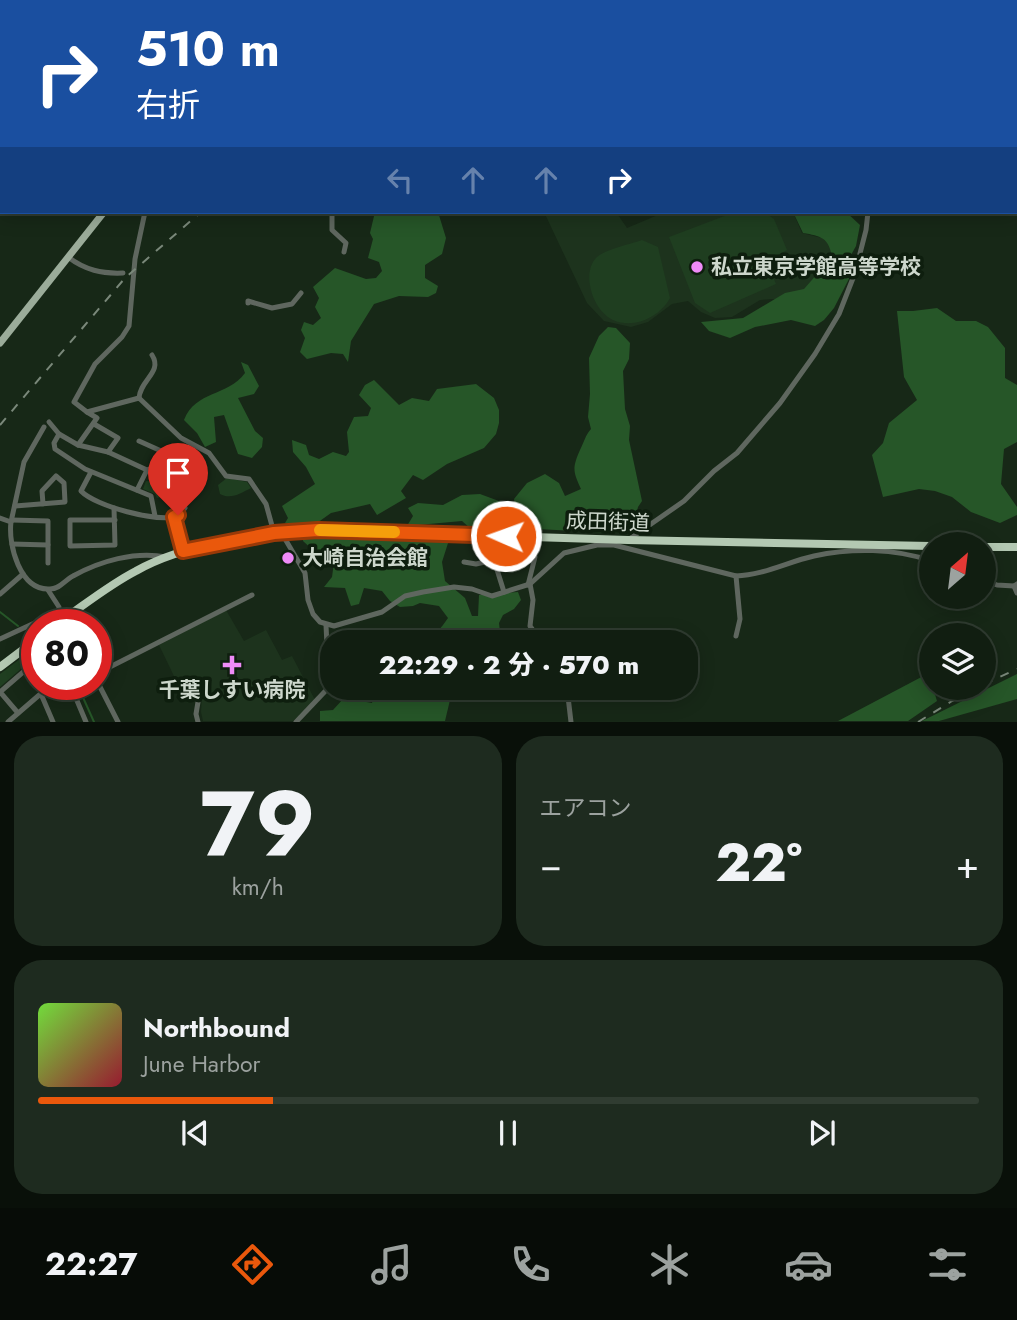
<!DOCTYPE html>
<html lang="ja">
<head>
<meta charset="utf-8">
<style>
  body { margin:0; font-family:Jost,"Noto Sans JP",sans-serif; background:#1e2b1f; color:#f1f3f6; height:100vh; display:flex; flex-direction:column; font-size:26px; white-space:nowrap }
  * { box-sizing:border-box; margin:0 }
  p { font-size:23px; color:#9ca29f }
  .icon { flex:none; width:38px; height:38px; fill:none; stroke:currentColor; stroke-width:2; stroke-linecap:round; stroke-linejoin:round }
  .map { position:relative; height:722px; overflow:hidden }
  .details { display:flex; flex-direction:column; gap:14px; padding:14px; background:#091009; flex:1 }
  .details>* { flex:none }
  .hud { position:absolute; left:0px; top:0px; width:1018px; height:214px; box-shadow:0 4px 18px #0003,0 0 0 2px #303c31; background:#1a4fa0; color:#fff; overflow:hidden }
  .needle { width:46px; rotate:28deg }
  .controls { position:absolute; left:919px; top:532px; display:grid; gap:14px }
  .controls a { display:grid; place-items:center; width:77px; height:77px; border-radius:50%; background:#111e11; box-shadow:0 4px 18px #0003,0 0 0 2px #303c31; font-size:35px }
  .speed { position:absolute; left:21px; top:609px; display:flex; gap:14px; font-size:35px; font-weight:700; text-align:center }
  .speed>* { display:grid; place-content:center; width:91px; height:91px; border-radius:50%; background:#111e11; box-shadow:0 4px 18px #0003,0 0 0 2px #303c31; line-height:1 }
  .speed .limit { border:10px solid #d22; background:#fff; color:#111 }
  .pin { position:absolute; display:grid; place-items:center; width:60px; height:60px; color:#fff; margin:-72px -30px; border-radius:50% 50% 50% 0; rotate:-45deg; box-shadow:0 0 7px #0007 }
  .pin .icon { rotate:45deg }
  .me { position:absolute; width:77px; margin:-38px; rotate:272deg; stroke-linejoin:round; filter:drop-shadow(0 0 5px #0008) }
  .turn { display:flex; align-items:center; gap:24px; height:147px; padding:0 21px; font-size:32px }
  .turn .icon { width:91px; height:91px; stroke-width:2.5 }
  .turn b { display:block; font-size:49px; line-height:60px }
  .lanes { display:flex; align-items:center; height:66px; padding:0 21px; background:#0003; justify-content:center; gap:35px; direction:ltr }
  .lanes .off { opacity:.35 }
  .big { font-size:52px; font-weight:800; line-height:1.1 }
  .details .card { flex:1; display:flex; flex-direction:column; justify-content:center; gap:10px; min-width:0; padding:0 24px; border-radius:28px; background:#1e2b1f }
  .details .dial { align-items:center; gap:0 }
  .dial b { font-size:91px; line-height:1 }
  .song { display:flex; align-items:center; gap:21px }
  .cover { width:84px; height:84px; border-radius:10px; background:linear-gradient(135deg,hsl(100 70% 55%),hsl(350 70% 35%)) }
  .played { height:7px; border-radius:4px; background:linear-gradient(90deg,#ea580c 25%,#303c31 25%) }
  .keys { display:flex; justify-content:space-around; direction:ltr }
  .heat { display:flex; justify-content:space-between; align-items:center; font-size:38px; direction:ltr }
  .details .tiles { flex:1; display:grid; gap:14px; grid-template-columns:1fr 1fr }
  .card:last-child { grid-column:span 2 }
  .trip { position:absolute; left:320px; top:630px; width:378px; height:70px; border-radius:28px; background:#111e11; box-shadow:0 4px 18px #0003,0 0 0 2px #303c31; font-weight:800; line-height:70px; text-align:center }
  .menu { display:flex; height:112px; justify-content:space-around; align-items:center; background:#070c07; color:#9ca29f }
  .menu .icon { width:49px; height:49px }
  .menu .selected { color:#ea580c }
  .menu b { font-size:32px; color:#f1f3f6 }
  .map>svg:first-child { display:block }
  .built { fill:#1d331d }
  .green { fill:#1f3e20 }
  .forest { fill:#265628 }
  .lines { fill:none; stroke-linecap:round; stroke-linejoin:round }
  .stream { stroke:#265628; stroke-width:2 }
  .minor { stroke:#5f675f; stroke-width:5 }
  .major { stroke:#9bac9a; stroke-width:7 }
  .highway { stroke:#b3c8b2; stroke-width:8 }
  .rail { stroke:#7a887a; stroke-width:2; stroke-dasharray:9 9; stroke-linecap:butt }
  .route-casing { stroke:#983908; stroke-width:18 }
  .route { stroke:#ea580c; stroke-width:12 }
  .slow { stroke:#f59e0b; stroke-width:12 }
  .poi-dot { fill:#ef8bf7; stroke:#0e1e0e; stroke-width:2.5 }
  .labels { text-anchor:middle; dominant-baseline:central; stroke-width:7; stroke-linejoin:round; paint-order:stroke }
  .poi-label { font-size:21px; font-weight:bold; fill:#cdd7cc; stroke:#0e1e0e; text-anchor:start }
  .street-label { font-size:21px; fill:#cdd7cc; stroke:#0e1e0e }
</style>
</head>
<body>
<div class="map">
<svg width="1017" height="722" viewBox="0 0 1017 722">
  <rect width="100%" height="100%" fill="#172817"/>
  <g class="built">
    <path d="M544,212h72l11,16 38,-16h128l9,21 20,5 8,6 2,13 -13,14 -19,30 -28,-2 -12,1 -28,17 -17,1 -14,-6 -13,-11 -16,3 -24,18 -17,5 -27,-6 -17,-18z"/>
    <path d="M226,610l18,31 22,-11 16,30 10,-4 23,44 -22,21h-90l-2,-9 1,-16 -15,7 -28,-58z"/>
  </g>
  <g class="green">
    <path d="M735,212h29l10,7 13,31 -13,7 -5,10 7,17 -66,29 -15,-10 -26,-66z"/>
    <path d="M642,240l16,7 12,51c-11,20 -37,31 -57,22 -20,-9 -32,-46 -17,-62 7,-8 35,-14 46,-18z"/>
    <path d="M158,468l9,4 1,23 -11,3 -2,-4 -12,-5 3,-8 13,1v-10l-7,-1z"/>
    <path d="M227,478l20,4 4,6c-10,5 -20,12 -31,6l-2,-9z"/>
    <path d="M37,646v9l-37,32v-13z"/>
  </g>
  <g class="forest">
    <path d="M375,212h63l8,26 -4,16 -17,11v13l13,8 -2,7 -8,4 -29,-1 -25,8 -23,37 -3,21 -5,-8 -12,-1 -24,6 -7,-7 5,-14 -4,-8 3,-8 9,3 8,-7 -6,-11 4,-9 -6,-11 22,-19 31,11 10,-1 6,-7 -3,-9 -11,-4 5,-19 -3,-6z"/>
    <path d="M793,212h53l14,13 -4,21 -5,9 2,16 -19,37 -10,12 -9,6 -24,-6 -36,7 -25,11 -21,-7 -8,-9 42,-4 42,-25 19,-4 28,-32c-3,-19 -11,-21 -29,-24z"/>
    <path d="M937,308l19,13h20l12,6 17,21v30l12,7v57l-13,7 -3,35 16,23v8l-17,8 -29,-11 -19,-15 -17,-6 -16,-2 -36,8 -11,-42 11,-12 6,-20 28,-23 -13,-23 -7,-66h16z"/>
    <path d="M608,327l8,1 14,15 -1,16 -6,12 2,38 5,17 -1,14 13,61 -4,6 -5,22 -20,4 -95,-5 -4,-29 13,-16 18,-9 14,9 6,13 16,-7c-8,-17 -9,-21 -1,-39 4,-8 5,-14 11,-21l-3,-12 2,-23 -1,-36 10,-22z"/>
    <path d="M241,362l7,3 11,21 -5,8 -16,4 17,33 8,7 -1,9 -10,11 -14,-4 -14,-39 -10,2 2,25 -11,5 -8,-14 -13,-13c12,-30 43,-23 61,-47z"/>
    <path d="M374,380l25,25 13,-7 17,3 8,-12 39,-5 18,14 5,12v13l-3,11 -12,14 -37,16 -24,16 -10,-5 -12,16 5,7 -29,17 -7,-11 -39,9 -14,10h-32l3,-5 -6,-12 33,-22 -9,-17 -13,-15 -1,-12 14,5 3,10 10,4 14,-7 13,4 3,-4 -2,-20 7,-15 14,-1 3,-8 -12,-13 6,-10z"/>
    <path d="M480,494l27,10 6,24 -42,1 -9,-8 -55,5 6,-10 -5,-8 10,-5 25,2 19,-10z"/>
    <path d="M303,534l114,1 32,5 -7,22 3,19 20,17 7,18h6l1,-21 39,-3 3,8 -7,9 -11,6 -4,8 1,9 -7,10h-79c19,-10 19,-2 34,-24l-9,-12 -19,-3 -7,3 -13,1 -10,-6 -8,-10 -18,-3 -5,16 -8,2 -6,-18 -21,-1 8,-10 3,-22 -10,-4 -10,1 -12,-11z"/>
    <path d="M929,673l2,15h2l4,13 -29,20h-70z"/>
    <path d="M1017,674v25l-78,22h-17z"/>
    <path d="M390,688l2,8 6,-8h67l-15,12 -5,21h-125v-10l13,-1 11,-12 28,5 3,-12z"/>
  </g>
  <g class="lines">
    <g class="stream">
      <path d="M406,2l4,-2"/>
      <path d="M0,138l2,1"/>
      <path d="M0,612l18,14"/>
      <path d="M77,684l17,38"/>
    </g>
    <g class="minor">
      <path d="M269,2l1,-2"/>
      <path d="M697,2l2,-2"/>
      <path d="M723,2l2,-2"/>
      <path d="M145,212l-10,47 -6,67 -7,11 -27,27 -21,38 13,10 52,-14 42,40 28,15 17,23 23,3 17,25 8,29"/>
      <path d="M332,212v18l14,13 -2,9"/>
      <path d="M68,257c17,13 34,17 55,16"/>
      <path d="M248,303v-2l24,7 20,-4 9,-11"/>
      <path d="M139,398c1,-18 24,-26 13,-43"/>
      <path d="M49,422l10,12 19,11 30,7 39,18"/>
      <path d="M94,424l24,14 -10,14"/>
      <path d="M44,427l-20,35 -13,60c-3,23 9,69 39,67 10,0 15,-9 23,-13 27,-15 62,-25 93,-19"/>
      <path d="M59,434l-5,9 1,6 30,20 66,27 4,20"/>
      <path d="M78,445l19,-27 -10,-6"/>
      <path d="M91,472l-10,19c14,15 77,32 96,25 2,-1 7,-6 8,-8"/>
      <path d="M137,490l10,-20 8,-3 6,-14 -2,-3 -20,-9"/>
      <path d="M15,506l50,-4 -1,-19 -8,-7 -14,15 1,13"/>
      <path d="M114,508l1,37 -45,1v-26h45"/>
      <path d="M174,517l9,34"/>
      <path d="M0,518l11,4"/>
      <path d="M12,520l36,1v42"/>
      <path d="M281,532l24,41 3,27 5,14 7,8 14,4 48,-14 23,-16 18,-4 31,-5 18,2 20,7 38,-12 34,-31 33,-8h17l122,31c28,-1 51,-14 78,-20 37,-8 81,-8 117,5"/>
      <path d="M525,536v6l10,15 -7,28"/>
      <path d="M628,540l56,-39 30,-30 23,-18 43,-50 35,-49 24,-40 16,-41 11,-43 2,-18"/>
      <path d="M12,544l36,1"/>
      <path d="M464,562l12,2 18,-4 10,32"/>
      <path d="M984,580l13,5 17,1"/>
      <path d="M530,584l3,16 -3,26 11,16"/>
      <path d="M1017,584l-3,2 3,7"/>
      <path d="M48,590l11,17v7"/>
      <path d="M0,594l23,-20"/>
      <path d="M326,625l2,42 4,12"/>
      <path d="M736,636l4,-17 -4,-43"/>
      <path d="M0,639l54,-25 11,4 4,7"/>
      <path d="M96,674l156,-79"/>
      <path d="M96,679l22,43"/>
      <path d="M70,684l16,38"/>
      <path d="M567,688l4,34"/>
      <path d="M41,694l12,28"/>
      <path d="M198,702l-2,12 2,8"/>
      <path d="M18,713l-18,-21 37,-32"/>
      <path d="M8,722l44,-38"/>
      <path d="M296,722l36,-38"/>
    </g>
    <g class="major">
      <path d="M186,2l1,-2"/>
      <path d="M0,343l104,-131"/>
    </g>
    <g class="highway">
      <path d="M984,547h33"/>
      <path d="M55,625c27,-18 52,-39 81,-54 49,-28 127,-38 182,-41l310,10 303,6"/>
      <path d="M0,667l37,-28"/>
    </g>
    <g class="rail">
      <path d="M532,2l4,-2"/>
      <path d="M0,425l125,-147 76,-66"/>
      <path d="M984,684l33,-15"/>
      <path d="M918,722l34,-21 28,-13"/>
    </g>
  </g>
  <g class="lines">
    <defs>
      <path id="route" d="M178,515l-4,2 9,34 91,-18 44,-3 188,6"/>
    </defs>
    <use href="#route" class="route-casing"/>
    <use href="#route" class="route"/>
    <path class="slow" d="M320,530l74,2"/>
  </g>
  <g class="poi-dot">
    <circle cx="697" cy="267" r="7"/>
    <circle cx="288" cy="558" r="7"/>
    <path d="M228.5 654.5h7v7h7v7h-7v7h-7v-7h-7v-7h7z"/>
  </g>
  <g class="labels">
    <g class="poi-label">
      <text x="711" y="267">私立東京学館高等学校</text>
      <text x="302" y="558">大崎自治会館</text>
      <text x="232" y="690" text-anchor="middle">千葉しすい病院</text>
    </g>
    <g class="street-label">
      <text transform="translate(608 522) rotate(2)">成田街道</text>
    </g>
  </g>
</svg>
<div class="controls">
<a><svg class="needle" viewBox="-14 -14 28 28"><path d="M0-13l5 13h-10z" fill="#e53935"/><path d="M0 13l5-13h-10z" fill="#9ca29f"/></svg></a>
<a><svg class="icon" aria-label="layers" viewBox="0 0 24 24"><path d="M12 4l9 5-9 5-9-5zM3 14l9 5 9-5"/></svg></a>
</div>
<div class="speed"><div class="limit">80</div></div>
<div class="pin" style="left:178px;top:515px;background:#d93025"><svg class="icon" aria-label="arrive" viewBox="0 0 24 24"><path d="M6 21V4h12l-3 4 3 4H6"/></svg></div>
<svg class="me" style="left:506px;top:536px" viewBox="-20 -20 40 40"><circle r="17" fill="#ea580c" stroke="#fff" stroke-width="3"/><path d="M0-11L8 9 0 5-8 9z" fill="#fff"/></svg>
<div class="trip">22:29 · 2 分 · 570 m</div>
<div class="hud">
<div class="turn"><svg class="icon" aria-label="right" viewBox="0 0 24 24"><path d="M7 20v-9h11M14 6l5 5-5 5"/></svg><div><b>510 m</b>右折</div></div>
<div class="lanes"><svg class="icon off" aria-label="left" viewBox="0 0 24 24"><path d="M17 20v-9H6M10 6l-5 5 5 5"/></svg><svg class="icon off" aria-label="ahead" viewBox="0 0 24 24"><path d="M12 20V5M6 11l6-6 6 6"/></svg><svg class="icon off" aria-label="ahead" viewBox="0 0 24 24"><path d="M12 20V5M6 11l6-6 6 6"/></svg><svg class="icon" aria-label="right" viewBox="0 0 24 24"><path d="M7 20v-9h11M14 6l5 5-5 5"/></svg></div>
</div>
</div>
<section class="details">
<div class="tiles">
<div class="card dial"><b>79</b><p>km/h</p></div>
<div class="card"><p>エアコン</p>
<div class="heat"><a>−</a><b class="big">22°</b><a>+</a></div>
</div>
<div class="card">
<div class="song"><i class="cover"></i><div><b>Northbound</b><p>June Harbor</p></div></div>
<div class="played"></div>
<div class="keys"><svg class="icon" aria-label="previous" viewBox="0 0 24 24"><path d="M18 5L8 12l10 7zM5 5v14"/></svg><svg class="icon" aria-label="pause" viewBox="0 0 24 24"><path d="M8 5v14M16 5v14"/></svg><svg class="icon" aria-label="next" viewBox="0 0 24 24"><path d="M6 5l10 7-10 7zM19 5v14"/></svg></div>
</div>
</div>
</section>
<nav class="menu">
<b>22:27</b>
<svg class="icon selected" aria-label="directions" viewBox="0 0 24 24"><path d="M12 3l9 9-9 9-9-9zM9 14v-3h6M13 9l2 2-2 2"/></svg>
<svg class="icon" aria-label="music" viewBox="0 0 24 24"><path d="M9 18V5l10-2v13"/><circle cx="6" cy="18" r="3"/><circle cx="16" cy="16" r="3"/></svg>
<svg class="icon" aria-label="phone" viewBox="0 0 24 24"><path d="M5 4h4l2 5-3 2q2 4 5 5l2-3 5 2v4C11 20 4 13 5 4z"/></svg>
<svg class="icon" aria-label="climate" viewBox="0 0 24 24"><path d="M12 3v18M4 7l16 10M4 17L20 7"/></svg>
<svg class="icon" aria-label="car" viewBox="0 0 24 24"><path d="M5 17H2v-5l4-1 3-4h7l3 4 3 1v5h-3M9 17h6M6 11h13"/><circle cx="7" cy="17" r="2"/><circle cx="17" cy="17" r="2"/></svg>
<svg class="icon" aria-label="filters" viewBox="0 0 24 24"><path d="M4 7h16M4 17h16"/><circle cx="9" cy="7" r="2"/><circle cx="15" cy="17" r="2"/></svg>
</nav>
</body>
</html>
